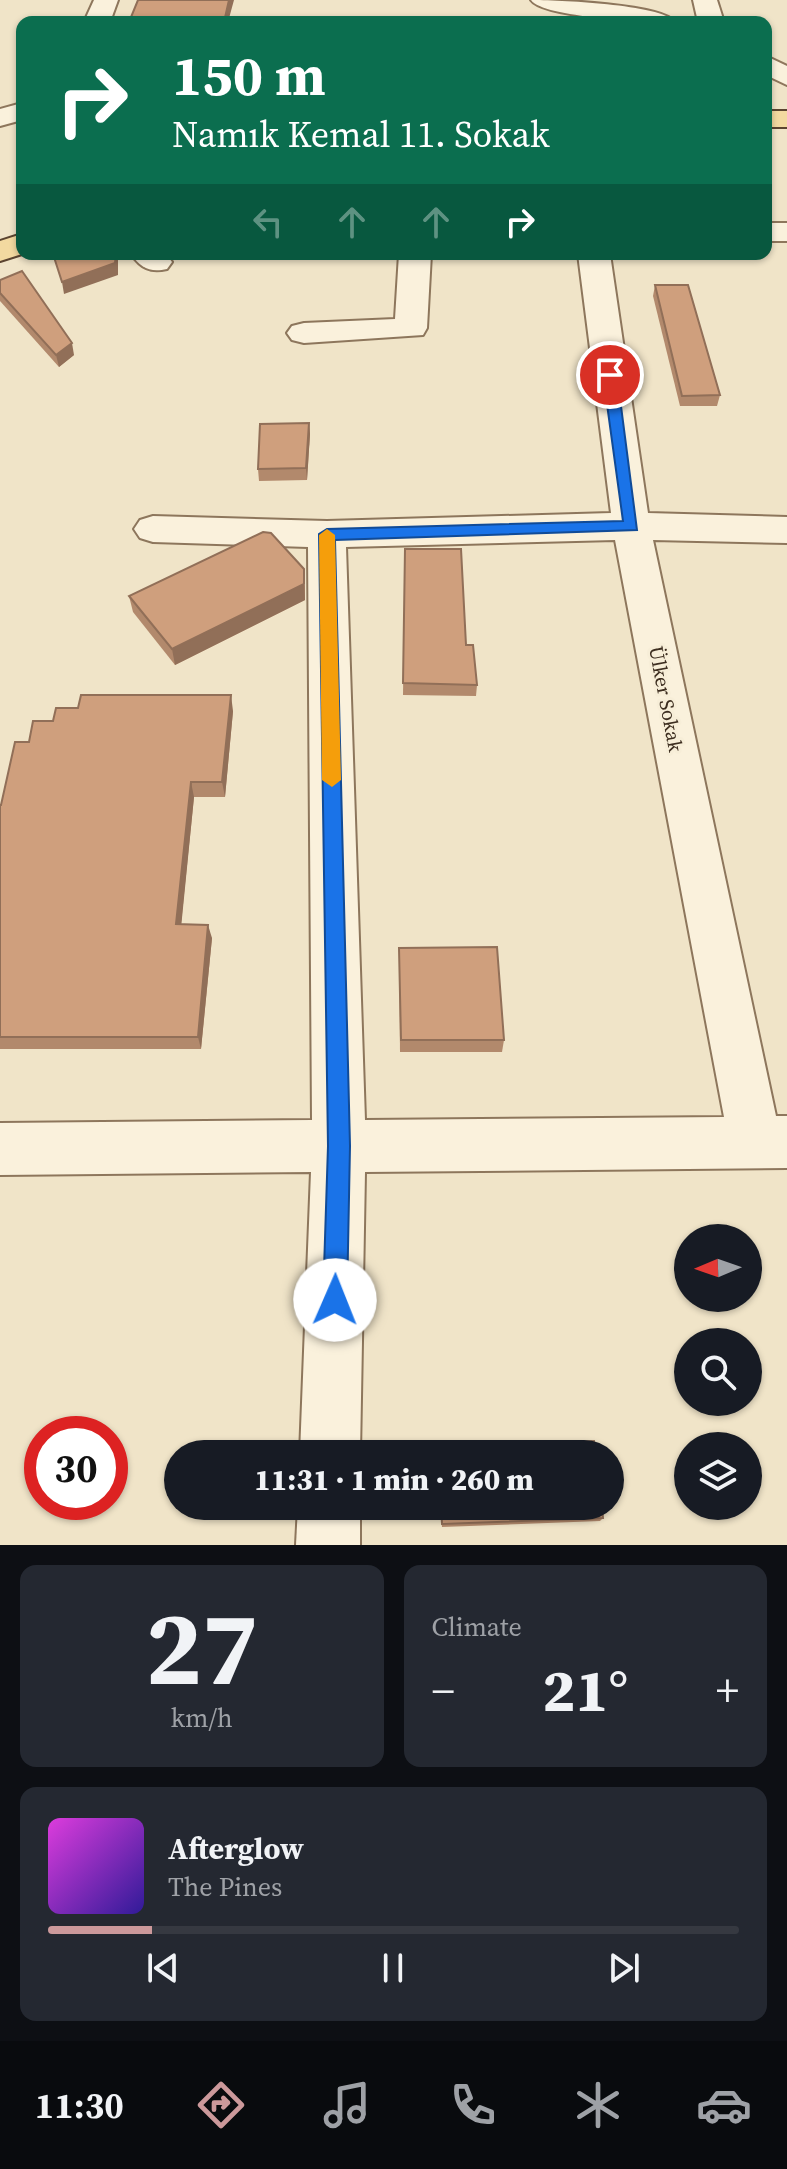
<!DOCTYPE html>
<html lang="en">
<head>
<meta charset="utf-8">
<style>
  body { margin:0; font-family:"Source Serif 4",serif; background:#242831; color:#f1f3f6; height:100vh; display:flex; flex-direction:column; font-size:30px; white-space:nowrap }
  * { box-sizing:border-box; margin:0 }
  p { font-size:26px; color:#9ea1a6 }
  .icon { flex:none; width:44px; height:44px; fill:none; stroke:currentColor; stroke-width:2; stroke-linecap:round; stroke-linejoin:round }
  .map { position:relative; height:1545px; overflow:hidden }
  .panel { display:flex; flex-direction:column; gap:20px; padding:20px; background:#0d0f14; flex:1 }
  .panel>* { flex:none }
  .guide { position:absolute; left:16px; top:16px; width:756px; height:244px; border-radius:16px; box-shadow:0 2px 6px #0004; background:#0b6e4f; color:#fff; overflow:hidden }
  .needle { width:52px; rotate:268deg }
  .fabs { position:absolute; left:674px; top:1224px; display:grid; gap:16px }
  .fabs a { display:grid; place-items:center; width:88px; height:88px; border-radius:50%; background:#171b24; box-shadow:0 2px 6px #0004; font-size:40px }
  .speed { position:absolute; left:24px; top:1416px; display:flex; gap:16px; font-size:40px; font-weight:700; text-align:center }
  .speed>* { display:grid; place-content:center; width:104px; height:104px; border-radius:50%; background:#171b24; box-shadow:0 2px 6px #0004; line-height:1 }
  .speed .limit { border:12px solid #d22; background:#fff; color:#111 }
  .pin { position:absolute; display:grid; place-items:center; width:68px; height:68px; color:#fff; margin:-34px; border:4px solid #fff; border-radius:50%; box-shadow:0 2px 8px #0007 }
  .me { position:absolute; width:88px; margin:-44px; rotate:1deg; stroke-linejoin:round; filter:drop-shadow(0 0 6px #0008) }
  .turn { display:flex; align-items:center; gap:28px; height:168px; padding:0 24px; font-size:36px }
  .turn .icon { width:104px; height:104px; stroke-width:2.5 }
  .turn b { display:block; font-size:56px; line-height:68px }
  .lanes { display:flex; align-items:center; height:76px; padding:0 24px; background:#0003; justify-content:center; gap:40px; direction:ltr }
  .lanes .off { opacity:.35 }
  .big { font-size:60px; font-weight:800; line-height:1.1 }
  .panel .widget { flex:1; display:flex; flex-direction:column; justify-content:center; gap:12px; min-width:0; padding:0 28px; border-radius:16px; background:#242831 }
  .panel .dial { align-items:center; gap:0 }
  .dial b { font-size:104px; line-height:1 }
  .song { display:flex; align-items:center; gap:24px }
  .cover { width:96px; height:96px; border-radius:12px; background:linear-gradient(135deg,hsl(300 70% 55%),hsl(250 70% 35%)) }
  .played { height:8px; border-radius:4px; background:linear-gradient(90deg,#cc999b 15%,#363941 15%) }
  .keys { display:flex; justify-content:space-around; direction:ltr }
  .heat { display:flex; justify-content:space-between; align-items:center; font-size:44px; direction:ltr }
  .panel .tiles { flex:1; display:grid; gap:20px; grid-template-columns:1fr 1fr }
  .widget:last-child { grid-column:span 2 }
  .trip { position:absolute; left:164px; top:1440px; width:460px; height:80px; border-radius:40px; background:#171b24; box-shadow:0 2px 6px #0004; font-weight:800; line-height:80px; text-align:center }
  .tab-bar { display:flex; height:128px; justify-content:space-around; align-items:center; background:#090b0e; color:#9ea1a6 }
  .tab-bar .icon { width:56px; height:56px }
  .tab-bar .selected { color:#cc999b }
  .tab-bar b { font-size:36px; color:#f1f3f6 }
  .map>svg:first-child { display:block }
  .lines { fill:none; stroke-linecap:round; stroke-linejoin:round }
  .minor-casing { stroke:#8d765c; stroke-width:4 }
  .major-casing { stroke:#5b4430; stroke-width:4 }
  .minor { fill:#faf1dc; fill-rule:evenodd }
  .major { fill:#f3d9a0; fill-rule:evenodd }
  .wall { fill:#b2896c }
  .shaded-wall { fill:#916f58 }
  .building { fill:#cf9f7d; stroke:#916f58; stroke-width:2 }
  .route { fill:#1a73e8; stroke:#114b97; stroke-width:2 }
  .slow { fill:#f59e0b }
  .labels { text-anchor:middle; dominant-baseline:central; stroke-width:6; stroke-linejoin:round; paint-order:stroke }
  .street-label { font-size:20px; fill:#3d2e20; stroke:#f7eed8 }
</style>
</head>
<body>
<div class="map">
<svg width="787" height="1545" viewBox="0 0 787 1545">
  <rect width="100%" height="100%" fill="#f0e4c8"/>
  <g class="lines">
    <defs>
      <g id="minor">
        <path d="M94,0h24l-8,22h-26z"/>
        <path d="M531,0c24,0 131,4 144,22 -25,0 -132,-4 -144,-22z"/>
        <path d="M693,0h24l7,22h-26z"/>
        <path d="M766,56l21,10v19l-21,-10z"/>
        <path d="M22,103v17l-22,6v-17z"/>
        <rect x="766" y="223" width="21" height="18"/>
        <path d="M131,254h35l6,8 -5,7c-17,4 -26,-1 -36,-15z"/>
        <path d="M399,254h32l-4,74 -4,7 -119,8 -12,-3 -5,-7 5,-7 12,-3 91,-4z"/>
        <path d="M578,254h32l38,259 139,4v26l-134,-3 123,576h11v52l-422,4 -5,282h-60l11,-282 -311,3v-52l312,-3 -4,-573 -155,-5 -13,-4 -6,-9 6,-9 13,-4 174,5 284,-8zM615,540l109,577 -359,3 -19,-573z"/>
        <path d="M298,1506h62v39h-64z"/>
      </g>
      <g id="major">
        <rect x="766" y="111" width="21" height="16"/>
        <path d="M22,234v20l-22,7v-20z"/>
      </g>
    </defs>
    <use href="#minor" class="minor-casing"/>
    <use href="#major" class="major-casing"/>
    <use href="#minor" class="minor"/>
    <use href="#major" class="major"/>
  </g>
  <g class="wall">
    <path d="M0,280l74,75 -15,12 -59,-66z"/>
    <path d="M655,285l65,110 -3,11h-37l-27,-110z"/>
    <path d="M309,423l1,11 -3,46 -48,1 -1,-12z"/>
    <path d="M405,549l61,96 11,40 -1,11 -73,-1z"/>
    <path d="M305,585v15l-130,65 -42,-53 -4,-16z"/>
    <path d="M233,711l-8,86h-31l-13,127 31,14 -11,111h-201v-244h1l28,-63 24,-21z"/>
    <path d="M399,948l105,92 -2,12h-102z"/>
    <path d="M440,1506h162l1,12 -3,3 -158,6z"/>
  </g>
  <g class="shaded-wall">
    <path d="M229,0h5l-6,22h-4z"/>
    <path d="M116,254h2v21l-54,19 -2,-12z"/>
    <path d="M72,343l2,12 -15,12 -3,-12z"/>
    <path d="M309,423l1,11 -3,46 -1,-12z"/>
    <path d="M304,569l1,31 -130,65 -3,-16z"/>
    <path d="M231,695l2,16 -8,86 -3,-15z"/>
    <path d="M191,782l3,15 -14,141 -4,-14z"/>
    <path d="M208,925l4,13 -11,111 -3,-12z"/>
  </g>
  <g class="building">
    <path d="M138,0h91l-5,22h-95z"/>
    <path d="M53,254h63l-1,9 -53,19z"/>
    <path d="M22,271l50,72 -16,12 -56,-62v-13z"/>
    <path d="M655,285h33l32,110 -38,1z"/>
    <path d="M309,423l-3,45 -48,1 2,-45z"/>
    <path d="M263,532l8,1 33,36v15l-132,65 -43,-53z"/>
    <path d="M405,549h56l5,96h7l4,40 -74,-2z"/>
    <path d="M81,695h150l-9,87h-31l-15,142 32,1 -10,112h-198v-232h1l14,-63h14l4,-21h20l3,-13h22z"/>
    <path d="M497,947l7,93h-103l-2,-92z"/>
    <path d="M594,1441l2,13h-157l-1,-6z"/>
    <path d="M441,1506h161l1,12 -161,6z"/>
  </g>
  <path class="route" d="M610,371l7,4 20,155 -302,10 15,606 -3,154 -4,8 -8,4 -9,-4 -3,-8 5,-154 -9,-612 8,-5 296,-8 -20,-146z"/>
  <path class="slow" d="M327,529l8,6 6,245 -9,7 -10,-7 -3,-245z"/>
  <g class="labels">
    <g class="street-label">
      <text transform="translate(666 699) rotate(79)">Ülker Sokak</text>
    </g>
  </g>
</svg>
<div class="fabs">
<a><svg class="needle" viewBox="-14 -14 28 28"><path d="M0-13l5 13h-10z" fill="#e53935"/><path d="M0 13l5-13h-10z" fill="#9ea1a6"/></svg></a>
<a><svg class="icon" aria-label="search" viewBox="0 0 24 24"><circle cx="10" cy="10" r="6"/><path d="M15 15l6 6"/></svg></a>
<a><svg class="icon" aria-label="layers" viewBox="0 0 24 24"><path d="M12 4l9 5-9 5-9-5zM3 14l9 5 9-5"/></svg></a>
</div>
<div class="speed"><div class="limit">30</div></div>
<div class="pin" style="left:610px;top:375px;background:#d93025"><svg class="icon" aria-label="arrive" viewBox="0 0 24 24"><path d="M6 21V4h12l-3 4 3 4H6"/></svg></div>
<svg class="me" style="left:335px;top:1300px" viewBox="-20 -20 40 40"><circle r="19" fill="#fff"/><path d="M0-13L10 11 0 6-10 11z" fill="#1a73e8"/></svg>
<div class="trip">11:31 · 1 min · 260 m</div>
<div class="guide">
<div class="turn"><svg class="icon" aria-label="right" viewBox="0 0 24 24"><path d="M7 20v-9h11M14 6l5 5-5 5"/></svg><div><b>150 m</b>Namık Kemal 11. Sokak</div></div>
<div class="lanes"><svg class="icon off" aria-label="left" viewBox="0 0 24 24"><path d="M17 20v-9H6M10 6l-5 5 5 5"/></svg><svg class="icon off" aria-label="ahead" viewBox="0 0 24 24"><path d="M12 20V5M6 11l6-6 6 6"/></svg><svg class="icon off" aria-label="ahead" viewBox="0 0 24 24"><path d="M12 20V5M6 11l6-6 6 6"/></svg><svg class="icon" aria-label="right" viewBox="0 0 24 24"><path d="M7 20v-9h11M14 6l5 5-5 5"/></svg></div>
</div>
</div>
<section class="panel">
<div class="tiles">
<div class="widget dial"><b>27</b><p>km/h</p></div>
<div class="widget"><p>Climate</p>
<div class="heat"><a>−</a><b class="big">21°</b><a>+</a></div>
</div>
<div class="widget">
<div class="song"><i class="cover"></i><div><b>Afterglow</b><p>The Pines</p></div></div>
<div class="played"></div>
<div class="keys"><svg class="icon" aria-label="previous" viewBox="0 0 24 24"><path d="M18 5L8 12l10 7zM5 5v14"/></svg><svg class="icon" aria-label="pause" viewBox="0 0 24 24"><path d="M8 5v14M16 5v14"/></svg><svg class="icon" aria-label="next" viewBox="0 0 24 24"><path d="M6 5l10 7-10 7zM19 5v14"/></svg></div>
</div>
</div>
</section>
<nav class="tab-bar">
<b>11:30</b>
<svg class="icon selected" aria-label="directions" viewBox="0 0 24 24"><path d="M12 3l9 9-9 9-9-9zM9 14v-3h6M13 9l2 2-2 2"/></svg>
<svg class="icon" aria-label="music" viewBox="0 0 24 24"><path d="M9 18V5l10-2v13"/><circle cx="6" cy="18" r="3"/><circle cx="16" cy="16" r="3"/></svg>
<svg class="icon" aria-label="phone" viewBox="0 0 24 24"><path d="M5 4h4l2 5-3 2q2 4 5 5l2-3 5 2v4C11 20 4 13 5 4z"/></svg>
<svg class="icon" aria-label="climate" viewBox="0 0 24 24"><path d="M12 3v18M4 7l16 10M4 17L20 7"/></svg>
<svg class="icon" aria-label="car" viewBox="0 0 24 24"><path d="M5 17H2v-5l4-1 3-4h7l3 4 3 1v5h-3M9 17h6M6 11h13"/><circle cx="7" cy="17" r="2"/><circle cx="17" cy="17" r="2"/></svg>
</nav>
</body>
</html>
